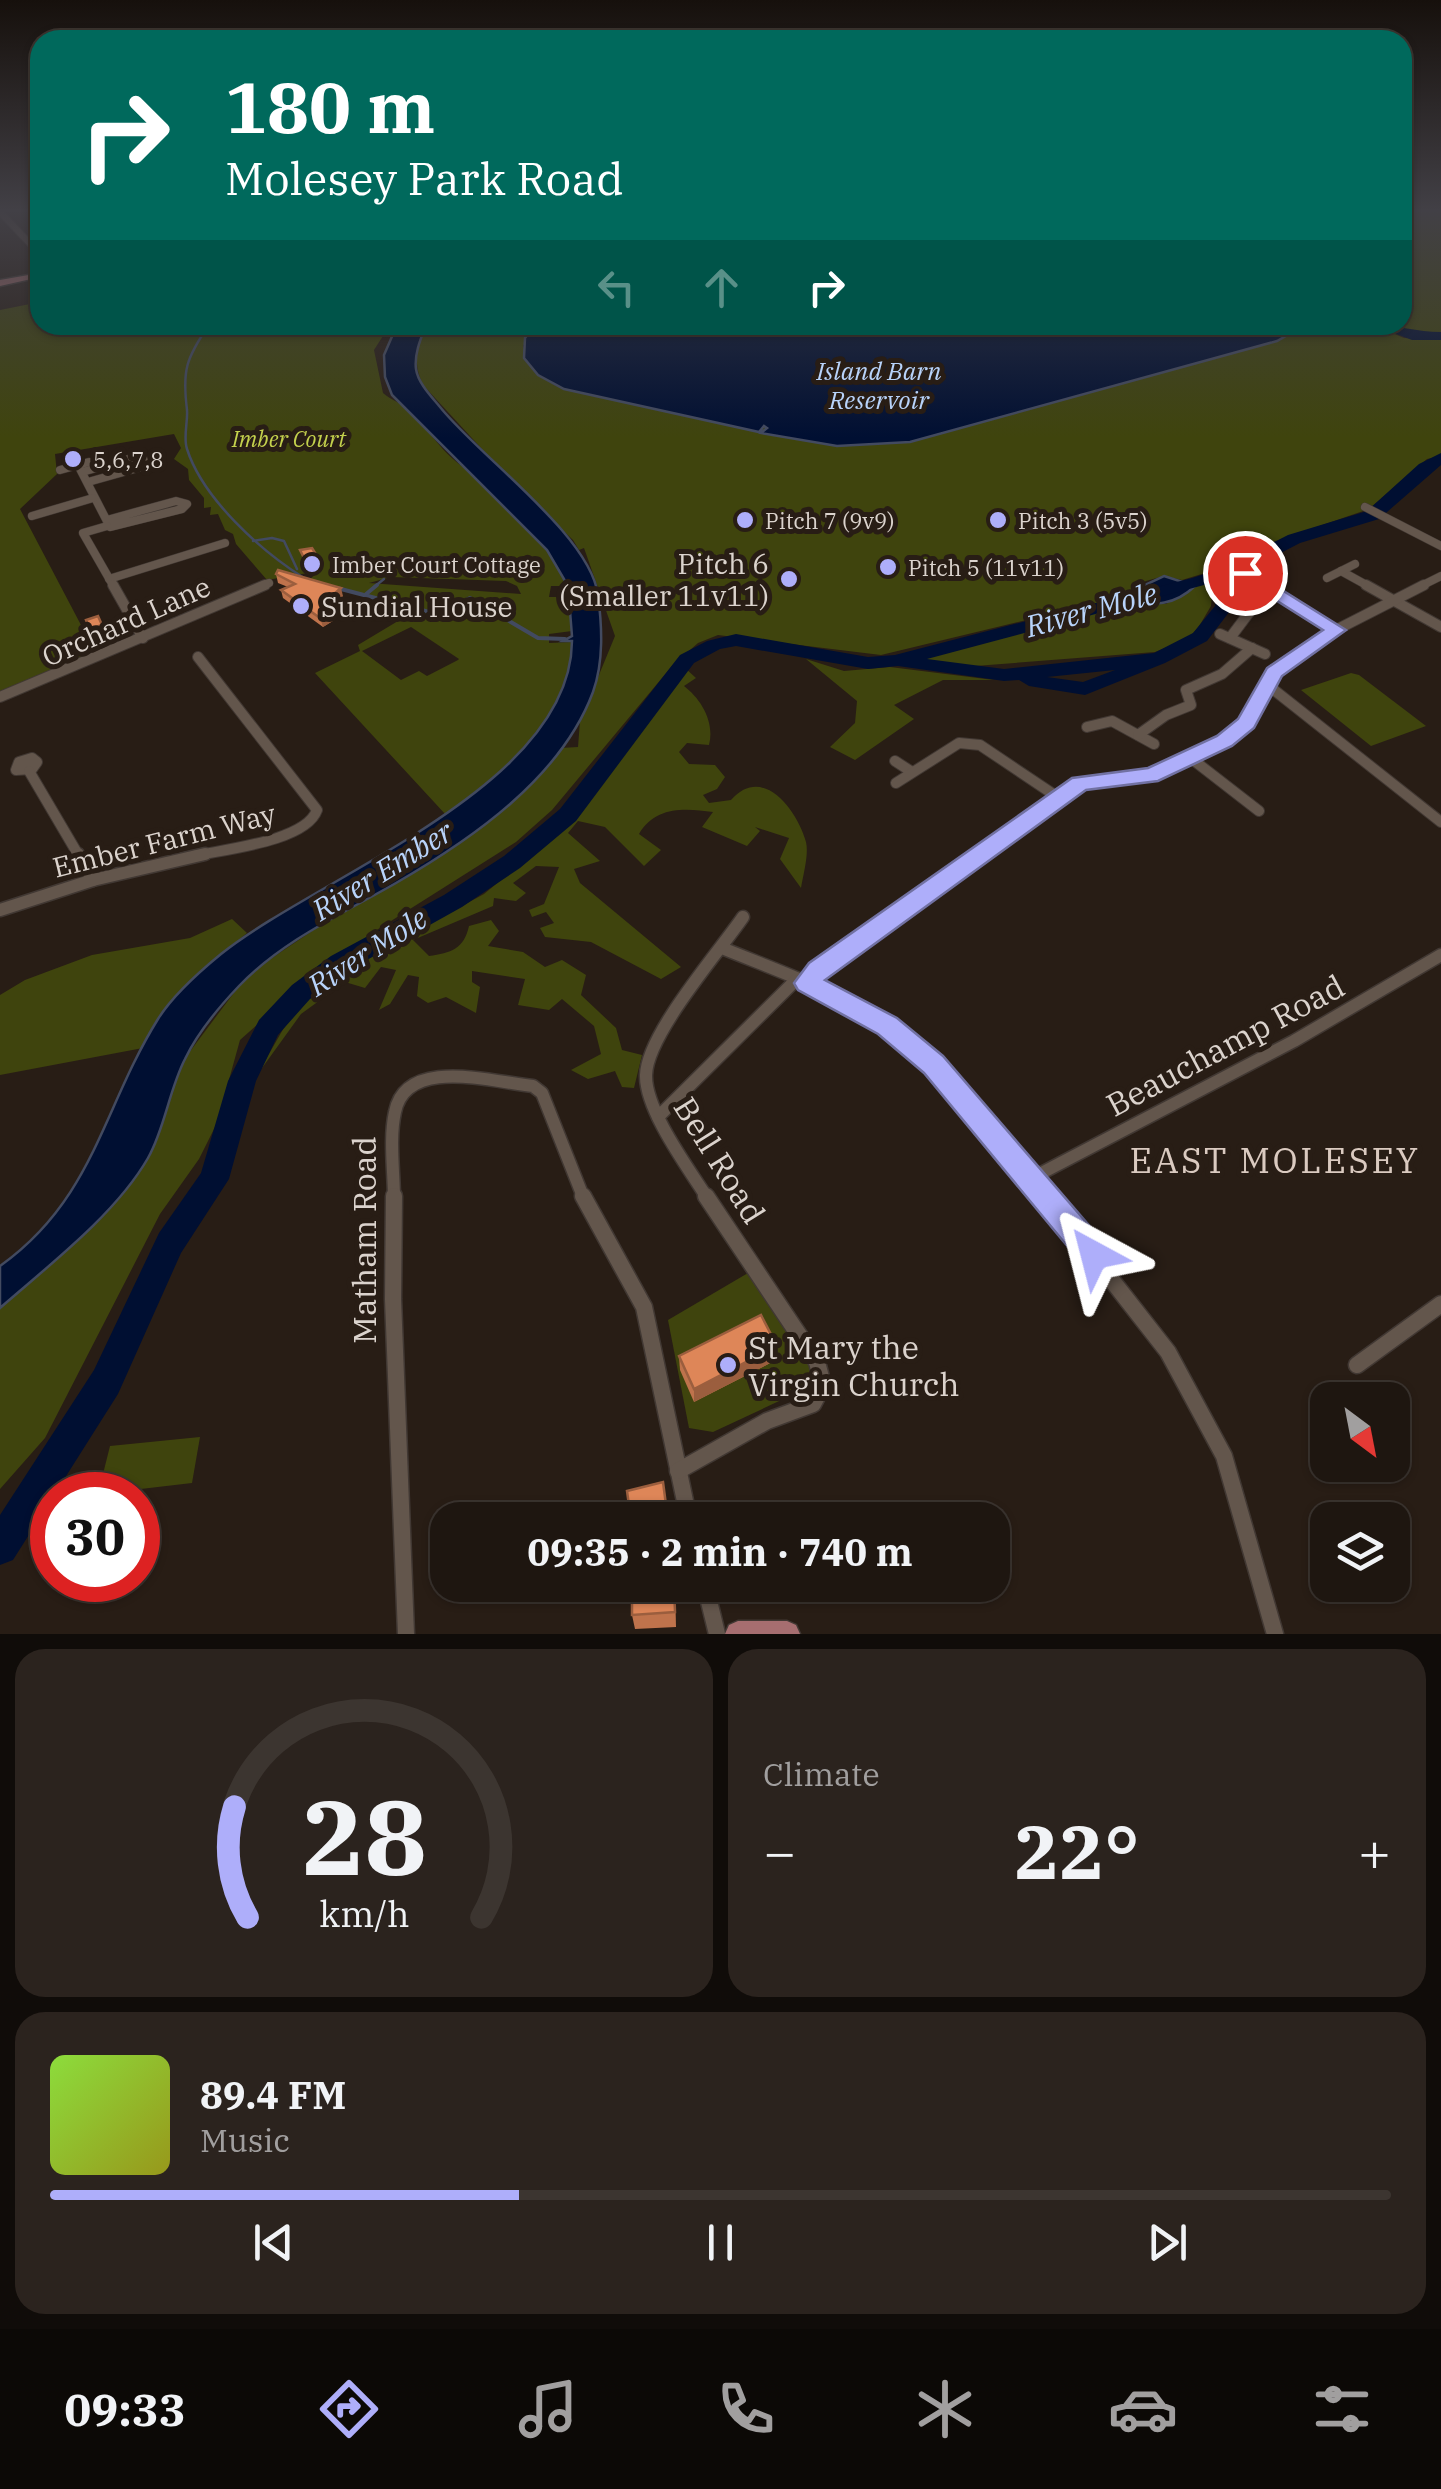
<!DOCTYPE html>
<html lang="en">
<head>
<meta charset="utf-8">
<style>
  body { margin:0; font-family:"IBM Plex Serif",serif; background:#2b231e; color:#f1f3f6; height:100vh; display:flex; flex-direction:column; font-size:38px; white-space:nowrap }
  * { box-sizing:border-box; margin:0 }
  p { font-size:32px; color:#a19f9f }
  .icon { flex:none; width:55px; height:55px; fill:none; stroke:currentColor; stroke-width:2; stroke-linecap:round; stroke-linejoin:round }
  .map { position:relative; height:1634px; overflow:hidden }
  .sheet { display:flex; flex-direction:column; gap:15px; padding:15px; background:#100c09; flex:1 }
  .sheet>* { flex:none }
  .hud { position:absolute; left:30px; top:30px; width:1382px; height:305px; border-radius:30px; box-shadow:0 2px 8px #0004,0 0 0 2px #3c3530; background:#00695c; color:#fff; overflow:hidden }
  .needle { width:65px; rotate:148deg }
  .fabs { position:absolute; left:1310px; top:1382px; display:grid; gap:20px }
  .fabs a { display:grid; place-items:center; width:100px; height:100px; border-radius:20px; background:#1e1610; box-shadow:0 2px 8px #0004,0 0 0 2px #3c3530; font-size:50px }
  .speed { position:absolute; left:30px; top:1472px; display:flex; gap:20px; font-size:50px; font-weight:700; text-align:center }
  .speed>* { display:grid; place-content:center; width:130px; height:130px; border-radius:50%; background:#1e1610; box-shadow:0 2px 8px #0004,0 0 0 2px #3c3530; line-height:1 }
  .speed .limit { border:15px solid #d22; background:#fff; color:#111 }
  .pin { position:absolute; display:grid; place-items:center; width:85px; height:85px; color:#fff; margin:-42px; border:5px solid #fff; border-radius:50%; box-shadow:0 2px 10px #0007 }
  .me { position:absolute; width:110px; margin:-55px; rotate:322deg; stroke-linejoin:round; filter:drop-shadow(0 0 8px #0008) }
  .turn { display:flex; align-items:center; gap:35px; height:210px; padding:0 30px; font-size:45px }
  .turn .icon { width:130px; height:130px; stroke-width:2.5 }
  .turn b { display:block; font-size:70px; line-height:85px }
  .lanes { display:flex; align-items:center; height:95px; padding:0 30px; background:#0003; justify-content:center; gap:50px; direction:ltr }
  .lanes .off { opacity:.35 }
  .big { font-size:75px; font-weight:700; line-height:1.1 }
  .sheet .widget { flex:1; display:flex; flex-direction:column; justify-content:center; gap:15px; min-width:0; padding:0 35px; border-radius:30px; background:#2b231e }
  .sheet .dial { align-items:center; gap:0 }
  .dial svg { height:260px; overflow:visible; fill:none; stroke:#3c3530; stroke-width:7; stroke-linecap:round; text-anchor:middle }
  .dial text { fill:#f1f3f6; stroke:none }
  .song { display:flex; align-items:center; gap:30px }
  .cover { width:120px; height:120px; border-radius:15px; background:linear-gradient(135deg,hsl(90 70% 55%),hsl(60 70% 35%)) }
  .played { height:10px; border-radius:5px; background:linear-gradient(90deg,#aeaefa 35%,#3c3530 35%) }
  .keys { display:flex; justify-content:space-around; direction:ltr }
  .heat { display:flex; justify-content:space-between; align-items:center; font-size:55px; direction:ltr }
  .sheet .tiles { flex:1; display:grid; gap:15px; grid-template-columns:1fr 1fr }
  .widget:last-child { grid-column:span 2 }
  .trip { position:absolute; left:430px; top:1502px; width:580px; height:100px; border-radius:30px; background:#1e1610; box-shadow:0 2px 8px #0004,0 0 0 2px #3c3530; font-weight:700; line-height:100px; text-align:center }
  .menu { display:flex; height:160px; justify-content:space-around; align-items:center; background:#0c0906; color:#a19f9f }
  .menu .icon { width:70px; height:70px }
  .menu .active { color:#aeaefa }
  .menu b { font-size:45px; color:#f1f3f6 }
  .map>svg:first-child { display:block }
  .green { fill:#3f440d; fill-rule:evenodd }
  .water { fill:#000f32; stroke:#424a60; stroke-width:2.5 }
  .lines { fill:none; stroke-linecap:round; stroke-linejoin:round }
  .stream-far1 { stroke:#424a60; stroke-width:2.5 }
  .stream { stroke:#424a60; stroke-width:4 }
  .river { fill:#000f32; fill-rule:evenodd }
  .minor-far4-casing { stroke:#413833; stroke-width:8 }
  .minor-far3-casing { stroke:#413833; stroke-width:9 }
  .minor-far2-casing { stroke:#413833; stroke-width:12 }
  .minor-far1-casing { stroke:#413833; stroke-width:15 }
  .minor-casing { stroke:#413833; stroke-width:19 }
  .major-casing { stroke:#413833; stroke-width:3 }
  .minor-far4 { stroke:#63564c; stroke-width:6 }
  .minor-far3 { stroke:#63564c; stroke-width:8 }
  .minor-far2 { stroke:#63564c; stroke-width:10 }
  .minor-far1 { stroke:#63564c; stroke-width:12 }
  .minor { stroke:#63564c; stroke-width:16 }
  .major { fill:#a66e70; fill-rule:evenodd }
  .wall { fill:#bf734c }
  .shaded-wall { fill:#9b5e3e }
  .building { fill:#de8658; stroke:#9b5e3e; stroke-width:2.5 }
  .route { fill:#aeaefa; stroke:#7171a2; stroke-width:2.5 }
  .poi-dot { fill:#aeaefa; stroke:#281d15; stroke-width:4 }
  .labels { text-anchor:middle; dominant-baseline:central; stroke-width:10; stroke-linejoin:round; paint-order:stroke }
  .far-park-label { font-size:22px; font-style:italic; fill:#c4d14d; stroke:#281d15 }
  .far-poi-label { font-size:22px; fill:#dbd3cd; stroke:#281d15; text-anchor:start }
  .far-water-label { font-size:25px; font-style:italic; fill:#b8d3fa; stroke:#281d15 }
  .poi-label { font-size:28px; fill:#dbd3cd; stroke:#281d15; text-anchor:end }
  .street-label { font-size:28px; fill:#dbd3cd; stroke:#281d15 }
  .water-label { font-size:30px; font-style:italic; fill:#b8d3fa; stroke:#281d15 }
  .near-street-label { font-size:32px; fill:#dbd3cd; stroke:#281d15 }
  .near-poi-label { font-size:32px; fill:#dbd3cd; stroke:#281d15; text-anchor:start }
  .near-neighbourhood-label { font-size:35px; letter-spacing:2.5px; fill:#dacac0; stroke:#281d15 }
</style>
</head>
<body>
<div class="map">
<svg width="1441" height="1634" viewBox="0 0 1441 1634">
  <rect width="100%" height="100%" fill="#281d15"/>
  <g class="green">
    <path d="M1403,209h38v126l-33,-2 -23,-8h17z"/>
    <path d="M40,302v23h230l-5,6 29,-6h96l-16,25 9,43c8,7 19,10 27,18 22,22 36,49 65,63l72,76 21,36h-17l-2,11h21l2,34 -23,3v9l23,-1c-1,74 -72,133 -126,173l-131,-142 45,-22 -2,-6 45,-27 -12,-14 -82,-24 10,-9 -52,9 -31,-36 -3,-10 -8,-4 -7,-16 -8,1 1,-8 -7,1v-10l-15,-18 -1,-11 -14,-10 7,-11 -7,-14 -119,20 2,20 -37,35 72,137 17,4 -109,47v-387zM391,577l115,4 11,5 4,8 -152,-11zM411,627l48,32 -1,1 -31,16 -8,-5 -18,9 -39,-29z"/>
    <path d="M426,325h109l-12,21c6,24 19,34 41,43l200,37 3,2 -4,5 74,13 73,-4 387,-110 8,-7h68l31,13 37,2v116l-14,3 -58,50 -108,37 -56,27 -23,7 -18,-4 -18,5 -29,17 -236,57 -163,-20 -20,8 -26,23 -120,144 -36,32 -144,91 -73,54 -59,53 -23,83 -18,36 -39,55 -115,224 -45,51v-181l62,-55 58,-59 28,-37 37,-99 54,-72 27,-24 55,-37 144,-86 61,-50 35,-41 17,-1 2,-26 35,-85 -31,-88 -5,2 -6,-10 -58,-55 -91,-99c-12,-21 -7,-39 2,-61z"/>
    <path d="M1213,583l-2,23 -13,22 -11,11 -32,13 -193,15 -48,-8 208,-57 44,2 29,-18z"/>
    <path d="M806,659l38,12 46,-4 104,13h-51l-49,25 20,14 -59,41 -25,-13 25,-24 2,-22z"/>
    <path d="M685,668l11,10 -12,8c17,13 31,36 25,59l-22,-2 -8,9 10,12 26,1 10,12 -8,12 -14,6 6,8 22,-3c32,-36 66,10 75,42 3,13 -3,33 -5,46l-21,-29 9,-21 -34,-11 5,4 -13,15 -45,-19 11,-15c-28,-4 -58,-6 -74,22l22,16 -17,16 -39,-39 -27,-6 -10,12 32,28 -26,8 6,14 101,84 -20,12 -70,-37 -46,-5 -5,-9 14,-5 -8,-11 -14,5 -3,-7 15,-6 15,-37 -23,-1 -23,17 13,10 -10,8 -22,-3 -1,8 -80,34 16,16c22,-3 35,-7 40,-30l22,-6 8,11 -11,15 35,6 22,15 17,-7 24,15 -5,20 35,33 6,22 20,5 -8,33 -12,-1 -7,-16 -27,8 -17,-9 30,-16 -7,-28 -32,-27 -13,11 -31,-5 7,-26 -53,-8v11l8,5 -4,26 -30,-16 -18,6 -11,-7 2,-19 -11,-2 -18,29 -11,6 17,-40 -15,-3 -16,21 -20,-6 -44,32 -44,61 37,-65 75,-54 115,-62 85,-70z"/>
    <path d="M1351,673l8,2 67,51 -55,20 -70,-56z"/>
    <path d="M232,919l15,14c-41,33 -80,68 -104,115l-143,27v-80l25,-15 67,-25 98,-17z"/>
    <path d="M748,1273l67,98 -8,17 -94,44 -24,-4 -21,-108z"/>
    <path d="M200,1437l-8,46 -94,11 12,-48z"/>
  </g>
  <g class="water">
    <path d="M397,325h29c-5,13 -12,29 -10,44 2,14 15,27 24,38 40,50 150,128 158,188 4,31 6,66 -5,97 -32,86 -121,147 -197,191 -54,31 -114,58 -157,103 -20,21 -42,48 -54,73 -16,31 -20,69 -37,99 -32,56 -100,108 -148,150v-42c94,-67 102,-157 158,-247 15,-24 41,-47 63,-65 97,-78 350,-167 351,-313h-9l9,-5 -4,-50 -21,-36 -155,-155 -7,-18 -1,-22z"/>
    <path d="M535,325h770l-28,16 -367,101 -73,4 -76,-13 6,-5 -3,-2 -5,6 -195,-43 -26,-14 -14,-17 1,-20z"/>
    <path d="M1164,576l31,10c-23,22 -43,18 -73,16l-5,-4z"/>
  </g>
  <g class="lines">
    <g class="stream-far1">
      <path d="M209,325c-23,33 -27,46 -22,85 1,12 -4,27 0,39 16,50 74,102 117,129"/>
      <path d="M253,541l19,-3 12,3 13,28"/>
      <path d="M374,587l10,-8"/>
    </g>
    <g class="stream">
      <path d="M337,588l100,26 33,-16 68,40 27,1"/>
      <path d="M365,595l12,-10"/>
    </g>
    <g class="river">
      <path d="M1373,325c24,0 44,7 68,7v8h-29z"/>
      <path d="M1441,453v12l-62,54 -79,24 -62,32 -5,32 -26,34 -42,22 -80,32 -56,-9 -10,-6 -15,1 -106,-15 -30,3 -132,-23 -16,3 -26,14 -118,158 -56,47 -58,39 -113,63 -39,29 -32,36 -22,46 -27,98 -48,74 -63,141 -105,166 -13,5v-50l94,-145 65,-137 42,-60 27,-92 31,-61 33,-35 39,-29 113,-61 60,-39 56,-47 120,-154 27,-14 29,-7 132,23 27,-2 297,-77 31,-10 65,-33 79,-24 52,-47zM1219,581l-4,25 -22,27 -39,20 -150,16 -77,-10zM1115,670l-32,12 -36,-5z"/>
    </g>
    <defs>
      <path id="minor-far4" d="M0,212l40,42"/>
      <g id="minor-far3">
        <path d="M78,465l32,62 72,-18 5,-5 -11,-3 -69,19"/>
        <path d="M145,466l15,-4"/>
        <path d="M60,470l29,-8"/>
        <path d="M82,472l57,-16 7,4 -1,6 -57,16"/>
        <path d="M1365,507l76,39"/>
        <path d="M32,516l61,-18"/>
        <path d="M107,526l-24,7 31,54"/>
        <path d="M1341,571l29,16"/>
        <path d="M1245,573l23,14"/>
        <path d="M1327,578l28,-14"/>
        <path d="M109,579l116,-36"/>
        <path d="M259,587l10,-4"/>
        <path d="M1419,587l22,-11"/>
      </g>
      <g id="minor-far2">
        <path d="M113,585l30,53"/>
        <path d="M1264,585l72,45"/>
        <path d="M1366,585l75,42"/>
        <path d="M1220,634l45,20"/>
        <path d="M1230,638l27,-36 17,-9"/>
        <path d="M1269,686l172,136"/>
        <path d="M0,697l265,-112"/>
        <path d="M1087,727l25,-6 42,23"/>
        <path d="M1138,735l28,-20 25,-10 -5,-15 36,-16 30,-26"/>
        <path d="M32,758l5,4 -5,7 -16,1 3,-8z"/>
        <path d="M1192,759l67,52"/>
        <path d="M895,761l17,11"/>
        <path d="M29,771l50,85"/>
        <path d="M896,783l63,-40 21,2 79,53"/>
        <path d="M194,856c32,-7 112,-15 123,-46l-119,-153"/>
        <path d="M978,856l102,-72 70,-9 74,-34 23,-17 27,-52 62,-42 88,-45"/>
      </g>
      <g id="minor-far1">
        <path d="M78,854l15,26"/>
        <path d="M0,910l93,-30 112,-26"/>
        <path d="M722,948c56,23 119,44 168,80 62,46 109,113 158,171"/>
        <path d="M807,983l11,-13 164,-116"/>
        <path d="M658,1117l139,-138"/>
        <path d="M1032,1178l262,-137 147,-86"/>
        <path d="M394,1199c0,-27 -5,-60 1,-87 11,-56 97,-30 138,-26l9,7 42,106"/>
        <path d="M708,1199c-19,-30 -63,-89 -62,-124 1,-41 73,-123 97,-158"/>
      </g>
      <g id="minor">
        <path d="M394,1196l-1,103 13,335"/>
        <path d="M583,1196l61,111 45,213"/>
        <path d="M1046,1196l122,156 56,104 51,178"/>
        <path d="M1357,1365l84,-61"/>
        <path d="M678,1471l89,-50 46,-17 10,-19 -6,-23 -111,-166"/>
        <path d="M705,1585l12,49"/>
      </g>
      <g id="major">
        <path d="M40,273v4l-40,9v-6z"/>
        <path d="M738,1621h49l9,4 4,9h-75l4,-9z"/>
      </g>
    </defs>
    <use href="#minor-far4" class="minor-far4-casing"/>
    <use href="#minor-far3" class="minor-far3-casing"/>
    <use href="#minor-far2" class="minor-far2-casing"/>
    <use href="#minor-far1" class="minor-far1-casing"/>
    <use href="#minor" class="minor-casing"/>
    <use href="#major" class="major-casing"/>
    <use href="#minor-far4" class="minor-far4"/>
    <use href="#minor-far3" class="minor-far3"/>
    <use href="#minor-far2" class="minor-far2"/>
    <use href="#minor-far1" class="minor-far1"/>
    <use href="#minor" class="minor"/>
    <use href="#major" class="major"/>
  </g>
  <g class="wall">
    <path d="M276,574l67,22 -14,12 5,2 2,9 -13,8 -40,-29 -2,-8 7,-3 -10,-4z"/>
    <path d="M777,1346l-1,14 -82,42 -14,-32 -1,-14z"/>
    <path d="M632,1585h43l1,42 -41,2 -3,-14z"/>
  </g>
  <g class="shaded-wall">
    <path d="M320,561l2,8 -12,3 -3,-8z"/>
    <path d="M341,588l2,8 -19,16 -2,-8z"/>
    <path d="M334,610l2,9 -13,8 -3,-9z"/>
    <path d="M102,625l4,8 -12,4 -4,-8z"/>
    <path d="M777,1346l-1,14 -82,42v-13z"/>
  </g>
  <g class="building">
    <path d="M312,548l8,13 -13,3 -7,-14z"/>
    <path d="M278,570l63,18 -19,16 12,6 -14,8 -39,-28 14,-6 -19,-10z"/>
    <path d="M98,616l4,9 -12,4 -4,-9z"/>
    <path d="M761,1315l16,31 -83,43 -15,-33z"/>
    <path d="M663,1482l5,38h-37l-4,-29z"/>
    <path d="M632,1585h42l1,27 -43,3z"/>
  </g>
  <linearGradient id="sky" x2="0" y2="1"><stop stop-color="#16100c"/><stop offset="0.48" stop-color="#424046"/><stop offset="1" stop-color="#424046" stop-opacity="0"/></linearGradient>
  <rect width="1441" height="438" fill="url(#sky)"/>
  <path class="route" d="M1245,567l101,63 -64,46 -28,52 -22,18 -74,35 -72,9 -261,190 72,38 46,38 162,188 5,11 -5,10 -11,5 -11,-5 -159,-192 -46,-39 -80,-44 -4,-7 15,-20 263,-185 76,-10 69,-32 21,-17 29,-51 56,-38 -84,-53 -3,-4z"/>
  <g class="poi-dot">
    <circle cx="73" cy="459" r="10"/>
    <circle cx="745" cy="520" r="10"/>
    <circle cx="998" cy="520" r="10"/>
    <circle cx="312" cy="564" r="10"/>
    <circle cx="888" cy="567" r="10"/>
    <circle cx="789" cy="579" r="10"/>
    <circle cx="301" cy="606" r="10"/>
    <circle cx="728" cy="1365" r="10"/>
  </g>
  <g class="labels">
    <g class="far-park-label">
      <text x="289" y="438">Imber Court</text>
    </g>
    <g class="far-poi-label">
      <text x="93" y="459">5,6,7,8</text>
      <text x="765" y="520">Pitch 7 (9v9)</text>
      <text x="1018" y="520">Pitch 3 (5v5)</text>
      <text x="332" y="564">Imber Court Cottage</text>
      <text x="908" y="567">Pitch 5 (11v11)</text>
    </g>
    <g class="far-water-label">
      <text x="879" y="370">Island Barn<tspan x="879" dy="29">Reservoir</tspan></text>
    </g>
    <g class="poi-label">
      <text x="769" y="563">Pitch 6<tspan x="769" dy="32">(Smaller 11v11)</tspan></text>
      <text x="321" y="606" text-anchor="start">Sundial House</text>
    </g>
    <g class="street-label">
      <text transform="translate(126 621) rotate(-24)">Orchard Lane</text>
      <text transform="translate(164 840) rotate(-14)">Ember Farm Way</text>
    </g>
    <g class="water-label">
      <text transform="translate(1091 609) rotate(-15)">River Mole</text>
      <text transform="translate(382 870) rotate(-32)">River Ember</text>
      <text transform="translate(367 951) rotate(-33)">River Mole</text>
    </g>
    <g class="near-street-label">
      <text transform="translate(1225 1045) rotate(-28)">Beauchamp Road</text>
      <text transform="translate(720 1160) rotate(58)">Bell Road</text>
      <text transform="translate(364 1240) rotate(-90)">Matham Road</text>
    </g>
    <g class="near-poi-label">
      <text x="748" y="1347">St Mary the<tspan x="748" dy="37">Virgin Church</tspan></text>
    </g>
    <g class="near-neighbourhood-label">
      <text x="1275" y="1160">EAST MOLESEY</text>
    </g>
  </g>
</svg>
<div class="fabs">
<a><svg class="needle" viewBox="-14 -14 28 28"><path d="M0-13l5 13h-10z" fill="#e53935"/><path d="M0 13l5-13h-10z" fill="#a19f9f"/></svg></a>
<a><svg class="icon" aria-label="layers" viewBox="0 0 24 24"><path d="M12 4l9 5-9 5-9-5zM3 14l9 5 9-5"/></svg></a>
</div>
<div class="speed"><div class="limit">30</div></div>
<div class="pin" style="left:1245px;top:573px;background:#d93025"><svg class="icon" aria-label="arrive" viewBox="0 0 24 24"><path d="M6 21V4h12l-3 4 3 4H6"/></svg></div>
<svg class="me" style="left:1094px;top:1255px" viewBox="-20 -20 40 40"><path d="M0-17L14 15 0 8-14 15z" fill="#aeaefa" stroke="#fff" stroke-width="4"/></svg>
<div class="trip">09:35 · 2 min · 740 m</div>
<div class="hud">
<div class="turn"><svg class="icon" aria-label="right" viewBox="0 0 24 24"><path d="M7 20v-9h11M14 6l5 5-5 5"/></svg><div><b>180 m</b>Molesey Park Road</div></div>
<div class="lanes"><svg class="icon off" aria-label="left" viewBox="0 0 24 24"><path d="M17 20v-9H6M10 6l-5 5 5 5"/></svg><svg class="icon off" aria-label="ahead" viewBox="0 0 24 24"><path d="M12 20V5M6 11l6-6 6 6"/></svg><svg class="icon" aria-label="right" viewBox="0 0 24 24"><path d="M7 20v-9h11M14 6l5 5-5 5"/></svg></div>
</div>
</div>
<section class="sheet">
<div class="tiles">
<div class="widget dial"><svg viewBox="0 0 100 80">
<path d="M14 69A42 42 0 1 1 86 69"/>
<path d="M14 69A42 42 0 0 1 10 35" stroke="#aeaefa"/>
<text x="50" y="56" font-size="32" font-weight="700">28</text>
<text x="50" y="72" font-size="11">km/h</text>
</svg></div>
<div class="widget"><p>Climate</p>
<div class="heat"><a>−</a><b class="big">22°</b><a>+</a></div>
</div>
<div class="widget">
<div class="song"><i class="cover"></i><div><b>89.4 FM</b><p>Music</p></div></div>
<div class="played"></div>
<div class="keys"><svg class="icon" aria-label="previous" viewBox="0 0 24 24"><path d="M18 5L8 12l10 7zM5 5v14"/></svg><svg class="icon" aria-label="pause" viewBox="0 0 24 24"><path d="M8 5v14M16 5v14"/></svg><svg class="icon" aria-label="next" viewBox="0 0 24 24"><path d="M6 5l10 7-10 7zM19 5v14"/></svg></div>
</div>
</div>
</section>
<nav class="menu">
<b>09:33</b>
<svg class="icon active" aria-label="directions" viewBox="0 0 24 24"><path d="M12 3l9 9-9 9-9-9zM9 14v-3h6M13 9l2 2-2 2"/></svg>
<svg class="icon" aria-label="music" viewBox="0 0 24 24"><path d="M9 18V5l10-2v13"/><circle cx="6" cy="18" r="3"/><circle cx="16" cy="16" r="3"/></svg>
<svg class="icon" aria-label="phone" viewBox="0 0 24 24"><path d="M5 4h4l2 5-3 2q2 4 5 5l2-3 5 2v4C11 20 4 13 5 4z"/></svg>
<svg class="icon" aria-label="climate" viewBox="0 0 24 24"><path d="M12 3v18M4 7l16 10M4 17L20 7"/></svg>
<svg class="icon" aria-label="car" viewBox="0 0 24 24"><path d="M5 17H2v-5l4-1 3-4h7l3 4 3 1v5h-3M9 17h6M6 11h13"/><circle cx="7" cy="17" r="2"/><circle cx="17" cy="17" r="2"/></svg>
<svg class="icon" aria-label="filters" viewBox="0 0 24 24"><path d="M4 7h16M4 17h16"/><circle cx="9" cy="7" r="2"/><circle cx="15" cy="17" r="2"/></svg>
</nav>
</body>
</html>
